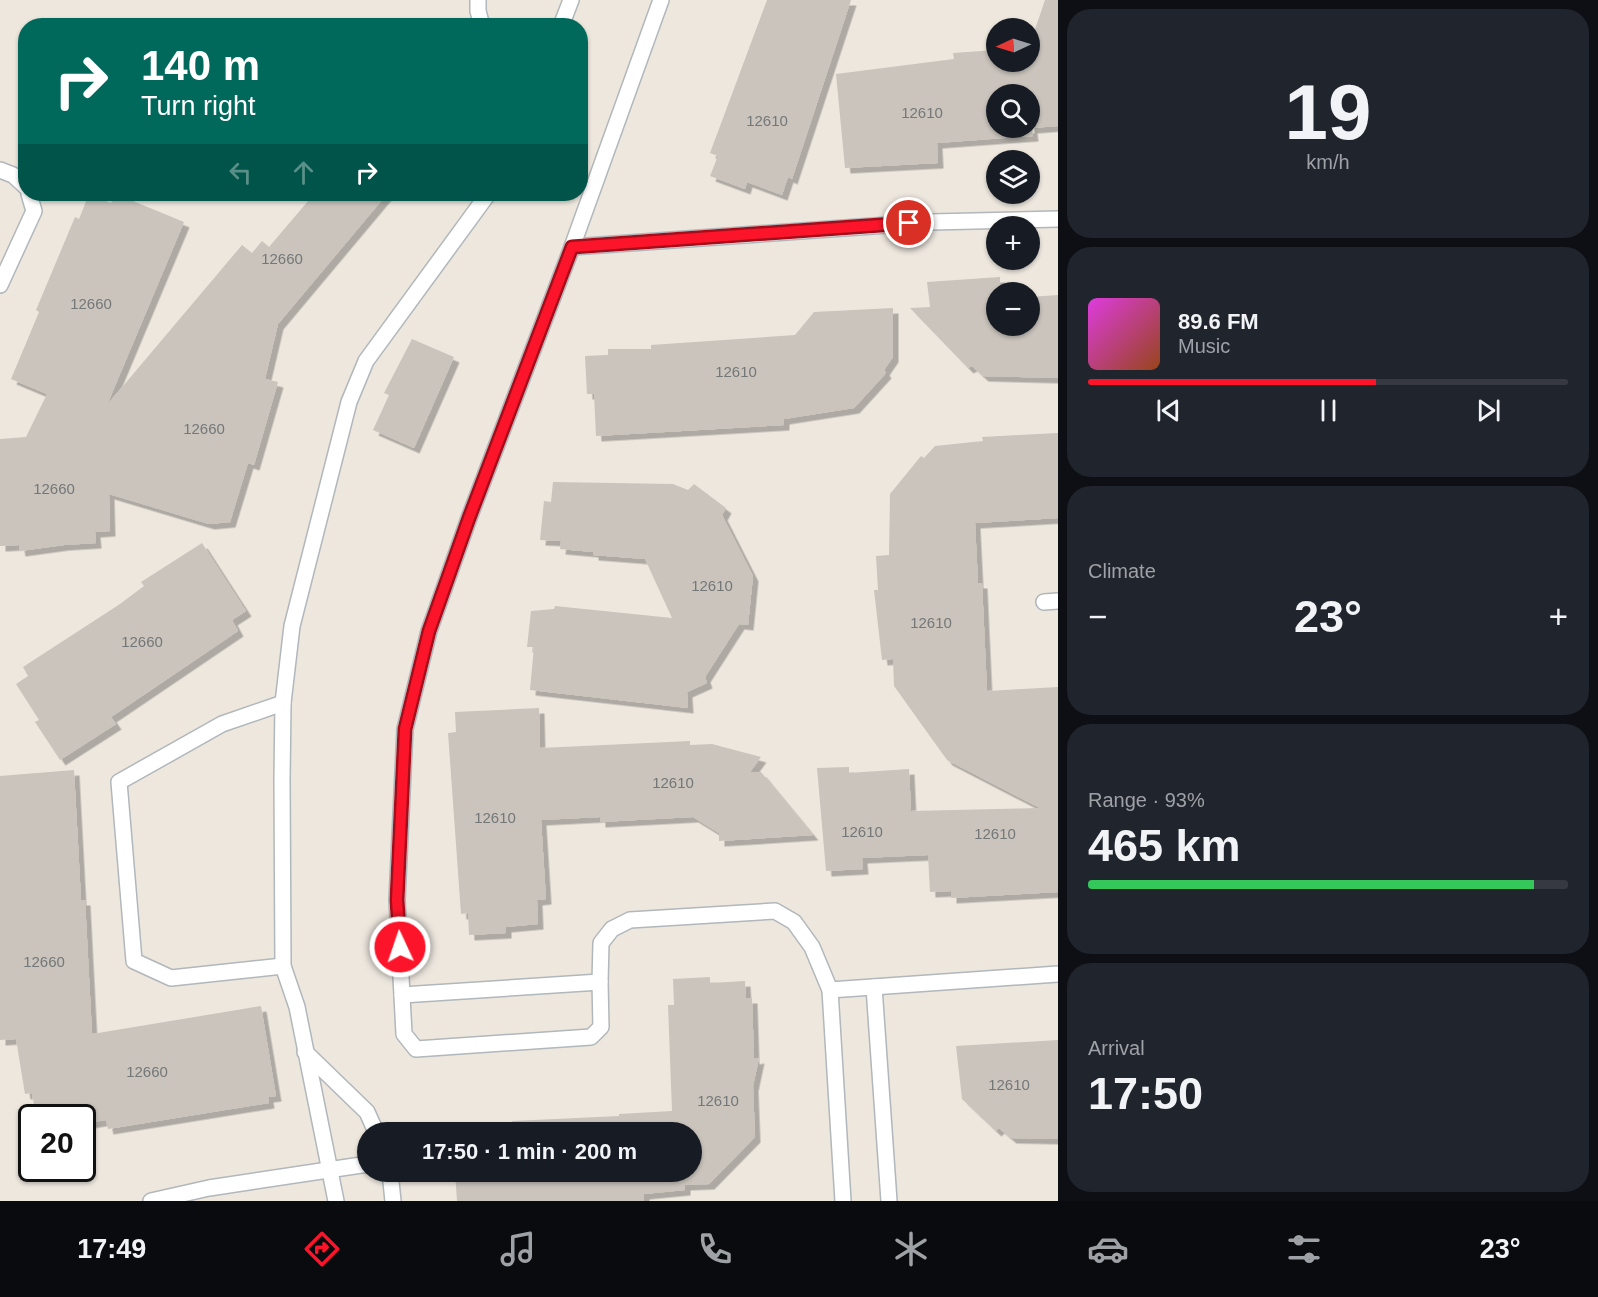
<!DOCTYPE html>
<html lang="en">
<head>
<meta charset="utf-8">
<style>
  body { margin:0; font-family:Helvetica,sans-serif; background:#20242c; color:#f1f3f6; height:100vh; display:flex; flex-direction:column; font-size:22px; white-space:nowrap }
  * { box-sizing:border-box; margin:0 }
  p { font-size:20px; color:#9ea1a6 }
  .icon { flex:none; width:33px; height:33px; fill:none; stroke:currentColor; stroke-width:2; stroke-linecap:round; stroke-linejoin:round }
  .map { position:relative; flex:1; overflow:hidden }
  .sheet { display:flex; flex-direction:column; gap:9px; padding:9px; background:#0d0f14; width:540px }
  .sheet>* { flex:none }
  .top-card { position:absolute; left:18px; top:18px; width:570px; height:183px; border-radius:24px; box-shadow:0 2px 4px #0004; background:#00695c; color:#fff; overflow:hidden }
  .needle { width:39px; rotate:266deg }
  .fabs { position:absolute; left:986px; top:18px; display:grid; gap:12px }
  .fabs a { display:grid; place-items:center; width:54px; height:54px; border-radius:50%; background:#171b24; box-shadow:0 2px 4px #0004; font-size:30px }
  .speed { position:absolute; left:18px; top:1104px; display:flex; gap:12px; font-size:30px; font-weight:700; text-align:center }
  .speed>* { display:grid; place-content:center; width:78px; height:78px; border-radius:50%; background:#171b24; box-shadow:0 2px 4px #0004; line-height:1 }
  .speed .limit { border:3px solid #111; border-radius:9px; background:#fff; color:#111 }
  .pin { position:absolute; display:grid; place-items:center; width:51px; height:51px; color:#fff; margin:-26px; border:3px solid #fff; border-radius:50%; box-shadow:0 2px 6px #0007 }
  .me { position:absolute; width:66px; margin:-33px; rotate:357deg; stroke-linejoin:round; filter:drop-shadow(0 0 4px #0008) }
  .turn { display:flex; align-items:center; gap:21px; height:126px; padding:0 24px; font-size:27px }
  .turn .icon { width:78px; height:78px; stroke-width:2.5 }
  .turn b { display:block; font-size:42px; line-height:51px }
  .lanes { display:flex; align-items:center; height:57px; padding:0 24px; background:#0003; justify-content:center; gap:30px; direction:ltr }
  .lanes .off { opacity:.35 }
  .big { font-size:45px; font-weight:600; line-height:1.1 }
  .sheet .widget { flex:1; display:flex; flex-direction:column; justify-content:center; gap:9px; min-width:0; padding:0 21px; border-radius:24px; background:#20242c }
  .sheet .dial { align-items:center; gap:0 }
  .dial b { font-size:78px; line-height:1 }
  .song { display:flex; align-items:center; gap:18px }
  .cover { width:72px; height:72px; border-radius:9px; background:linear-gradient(135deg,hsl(300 70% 55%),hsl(20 70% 35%)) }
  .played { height:6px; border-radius:3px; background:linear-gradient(90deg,#fc152a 60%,#363941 60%) }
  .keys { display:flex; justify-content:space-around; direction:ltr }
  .heat { display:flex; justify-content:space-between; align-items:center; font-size:33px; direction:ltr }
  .charge { height:9px; border-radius:4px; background:linear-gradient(90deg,#34c759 93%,#363941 0) }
  .trip { position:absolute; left:357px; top:1122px; width:345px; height:60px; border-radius:30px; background:#171b24; box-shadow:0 2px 4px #0004; font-weight:600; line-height:60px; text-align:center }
  .dock { display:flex; height:96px; justify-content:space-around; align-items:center; background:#090b0e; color:#9ea1a6 }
  .dock .icon { width:42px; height:42px }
  .dock .selected { color:#fc152a }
  .dock b { font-size:27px; color:#f1f3f6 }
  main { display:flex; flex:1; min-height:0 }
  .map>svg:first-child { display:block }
  .building { fill:#cac4bd; fill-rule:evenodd; filter:url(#shadow) }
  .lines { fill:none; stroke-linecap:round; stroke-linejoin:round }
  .lane-casing { stroke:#b1b7bb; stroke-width:18 }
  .lane { stroke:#fff; stroke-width:15 }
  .route-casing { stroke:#a40e1b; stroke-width:15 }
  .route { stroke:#fc152a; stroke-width:10 }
  .labels { text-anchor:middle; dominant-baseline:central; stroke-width:6; stroke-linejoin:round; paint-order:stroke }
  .number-label { font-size:15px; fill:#747778 }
</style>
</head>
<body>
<main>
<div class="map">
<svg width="1058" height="1201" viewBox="0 0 1058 1201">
  <defs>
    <filter id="shadow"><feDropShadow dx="5.5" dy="5.5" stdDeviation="0" flood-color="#0004"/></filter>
  </defs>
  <rect width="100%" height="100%" fill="#ede7de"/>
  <g class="building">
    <path d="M767,0h84l-59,179 -4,-2 -6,18 -35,-13 -2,7 -35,-13 8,-20 -8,-3z"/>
    <path d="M1045,0h13v126l-26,2 1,8 -96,7 1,20 -93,5 -9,-94 118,-15 -1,-6 43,-3v12h33v-15zM996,94h33v34h-33z"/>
    <path d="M89,194l22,9 5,-9 68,28 -77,183 135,-160 10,8 10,-12 7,6 45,-53h73l-109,130 -13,55 13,3 -24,83 -6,-2 -18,59 -21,2 -100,-30 1,37 -15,1 1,11 -32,2 -44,6 -1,-6 -19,1v-107l26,-2 21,-43 -36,-15 28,-67 -3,-2 39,-93 4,2z"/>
    <path d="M1000,277v15h-4v34h33v-29l29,-2v83l-75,-2 -11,-10 -4,2 -58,-60 20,-1 -3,-25z"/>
    <path d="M893,308v49l-9,13 2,3 -32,35 -70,11v6l-188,11 -2,-42h-7l-2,-38 23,-1v-6h43v-4l144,-10 19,-23z"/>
    <path d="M412,339l42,18 -40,91 -41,-18 16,-35 -5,-2z"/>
    <path d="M1058,433v85l-83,5 3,60h4l5,108 71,-4v205l-107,6v-7l-21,1 -2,-37 -66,3 1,11 -37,2 -9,-103 32,-1v6l60,-4 2,42 129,-3 -93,-48 -53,-74 -1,-27 -11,1 -8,-70h4l-2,-34 13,-1 1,-61 31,-38 3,2 11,-12 48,-5 -1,-4z"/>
    <path d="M553,482l120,2 15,6 6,-6 32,24 -4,7 31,61 -5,49 -9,-1 -34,53 2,6 -20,9 1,16 -158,-18 4,-43h-7l4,-36 23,-2 1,-3 117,12 -27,-59 -52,-4v-3l-33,-3 1,-8 -21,-1 4,-39 7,1z"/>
    <path d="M202,543l44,68 -14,9 6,11 -127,86 5,7 -56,36 -25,-38 4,-2 -23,-36 12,-8 -5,-9 97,-63 24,-18 -3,-4z"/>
    <path d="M539,708l1,40 150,-7v4l22,-1 49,13 -11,15h11l52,63 -94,6v-8l-26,-16 -93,5v-5l-59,3 5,79 -9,1 1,24 -32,3v6l-37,2 -1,-22 -7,1 -13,-181 8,-1 -1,-20z"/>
    <path d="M74,770l7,130h4l7,134 169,-28 15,90 -8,1 1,6 -161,26 -2,-9 -24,4v-6h-46l-4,-25 -7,1 -9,-55 -16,1v-264z"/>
    <path d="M710,977v6l35,-2 1,17h6l2,61 5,-1 -6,28 2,51 -46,47 -24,1v5l-41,4v7h-187l-2,-29h237v-40l-239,-1h14v-5l46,-2 -1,-3 107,-5v-2l53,-3 -4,-106h6l-1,-26z"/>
    <path d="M1058,1040v99l-47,-1 -12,-10 -3,3 -34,-32 -6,-53z"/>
  </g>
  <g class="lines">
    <defs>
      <g id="lane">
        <path d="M478,0v11l4,15"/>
        <path d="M661,0l-89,247 -103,271 -40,113 -24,98 -8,171 7,134 12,15 175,-12 10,-10 -1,-45 1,-39 11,-14 18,-9 145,-9 19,11 18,25 18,43 13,211"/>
        <path d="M561,26l10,-26"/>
        <path d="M0,170l13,5 13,12"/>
        <path d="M572,247l359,-25 127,-3"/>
        <path d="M0,285l34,-74 -5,-17"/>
        <path d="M1044,602l14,-1"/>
        <path d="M283,966l-112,12 -37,-17 -15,-179 103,-58 61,-21"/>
        <path d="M874,987l15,214"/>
        <path d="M830,990l228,-16"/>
        <path d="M402,995l198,-13"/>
        <path d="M305,1052l62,60 9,20"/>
        <path d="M390,1172l3,29"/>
        <path d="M151,1201l58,-13 159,-24"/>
        <path d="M336,1201l-39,-194 -14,-41 -1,-186 1,-77 9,-77 57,-224 17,-41 122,-167"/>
      </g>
    </defs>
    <use href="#lane" class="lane-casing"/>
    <use href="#lane" class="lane"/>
  </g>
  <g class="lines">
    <defs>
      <path id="route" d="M400,947l-3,-47 8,-171 24,-98 40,-113 103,-271 337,-24"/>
    </defs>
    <use href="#route" class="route-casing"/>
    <use href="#route" class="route"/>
  </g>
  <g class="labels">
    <g class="number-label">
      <text x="922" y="112">12610</text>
      <text x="767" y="120">12610</text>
      <text x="282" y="258">12660</text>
      <text x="91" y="303">12660</text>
      <text x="736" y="371">12610</text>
      <text x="204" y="428">12660</text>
      <text x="54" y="488">12660</text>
      <text x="712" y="585">12610</text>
      <text x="931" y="622">12610</text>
      <text x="142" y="641">12660</text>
      <text x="673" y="782">12610</text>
      <text x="495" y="817">12610</text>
      <text x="862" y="831">12610</text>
      <text x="995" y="833">12610</text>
      <text x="44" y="961">12660</text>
      <text x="147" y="1071">12660</text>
      <text x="1009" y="1084">12610</text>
      <text x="718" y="1100">12610</text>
    </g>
  </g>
</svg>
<div class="fabs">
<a><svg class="needle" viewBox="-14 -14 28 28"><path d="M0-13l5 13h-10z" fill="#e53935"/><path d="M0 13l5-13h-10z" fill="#9ea1a6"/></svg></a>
<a><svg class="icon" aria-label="search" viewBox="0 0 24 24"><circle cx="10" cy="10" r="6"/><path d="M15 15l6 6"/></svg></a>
<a><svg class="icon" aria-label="layers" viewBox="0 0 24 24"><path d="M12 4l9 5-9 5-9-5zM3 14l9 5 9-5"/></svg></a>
<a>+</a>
<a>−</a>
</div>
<div class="speed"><div class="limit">20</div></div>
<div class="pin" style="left:909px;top:223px;background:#d93025"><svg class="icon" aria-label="arrive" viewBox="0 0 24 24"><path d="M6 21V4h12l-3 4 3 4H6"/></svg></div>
<svg class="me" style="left:400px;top:947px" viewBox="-20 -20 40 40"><circle r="17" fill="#fc152a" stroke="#fff" stroke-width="3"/><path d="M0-11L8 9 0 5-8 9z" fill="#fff"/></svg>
<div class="trip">17:50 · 1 min · 200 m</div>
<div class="top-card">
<div class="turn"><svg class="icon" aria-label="right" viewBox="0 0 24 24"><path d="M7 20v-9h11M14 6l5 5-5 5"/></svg><div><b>140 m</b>Turn right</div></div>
<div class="lanes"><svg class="icon off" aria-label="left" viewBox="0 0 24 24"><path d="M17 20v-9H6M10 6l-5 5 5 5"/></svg><svg class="icon off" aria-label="ahead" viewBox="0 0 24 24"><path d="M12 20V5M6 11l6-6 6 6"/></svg><svg class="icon" aria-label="right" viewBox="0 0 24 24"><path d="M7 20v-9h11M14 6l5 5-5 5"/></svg></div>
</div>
</div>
<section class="sheet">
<div class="widget dial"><b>19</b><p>km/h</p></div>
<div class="widget">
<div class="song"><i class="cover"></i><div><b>89.6 FM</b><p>Music</p></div></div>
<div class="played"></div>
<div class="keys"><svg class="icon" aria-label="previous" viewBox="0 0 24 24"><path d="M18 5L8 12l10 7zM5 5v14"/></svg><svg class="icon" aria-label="pause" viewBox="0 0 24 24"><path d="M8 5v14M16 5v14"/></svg><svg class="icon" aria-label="next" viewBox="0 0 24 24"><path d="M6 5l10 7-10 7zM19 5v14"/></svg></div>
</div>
<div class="widget"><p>Climate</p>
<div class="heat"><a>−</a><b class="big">23°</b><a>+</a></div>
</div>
<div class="widget"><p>Range · 93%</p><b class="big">465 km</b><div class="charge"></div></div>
<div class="widget"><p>Arrival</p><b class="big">17:50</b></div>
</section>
</main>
<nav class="dock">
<b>17:49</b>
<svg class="icon selected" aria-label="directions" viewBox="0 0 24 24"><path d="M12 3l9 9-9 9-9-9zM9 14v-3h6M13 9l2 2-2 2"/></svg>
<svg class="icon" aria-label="music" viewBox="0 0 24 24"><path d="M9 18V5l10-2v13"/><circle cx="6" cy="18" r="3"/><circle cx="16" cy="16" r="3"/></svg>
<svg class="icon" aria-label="phone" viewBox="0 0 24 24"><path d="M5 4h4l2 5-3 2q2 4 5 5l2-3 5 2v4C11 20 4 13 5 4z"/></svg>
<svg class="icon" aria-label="climate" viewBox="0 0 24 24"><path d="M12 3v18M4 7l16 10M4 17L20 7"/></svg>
<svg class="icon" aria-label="car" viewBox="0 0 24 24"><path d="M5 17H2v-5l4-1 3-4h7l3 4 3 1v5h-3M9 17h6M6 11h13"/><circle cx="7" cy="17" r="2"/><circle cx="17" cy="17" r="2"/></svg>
<svg class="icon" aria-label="filters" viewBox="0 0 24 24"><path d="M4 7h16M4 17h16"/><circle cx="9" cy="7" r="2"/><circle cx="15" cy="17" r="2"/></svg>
<b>23°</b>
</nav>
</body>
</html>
